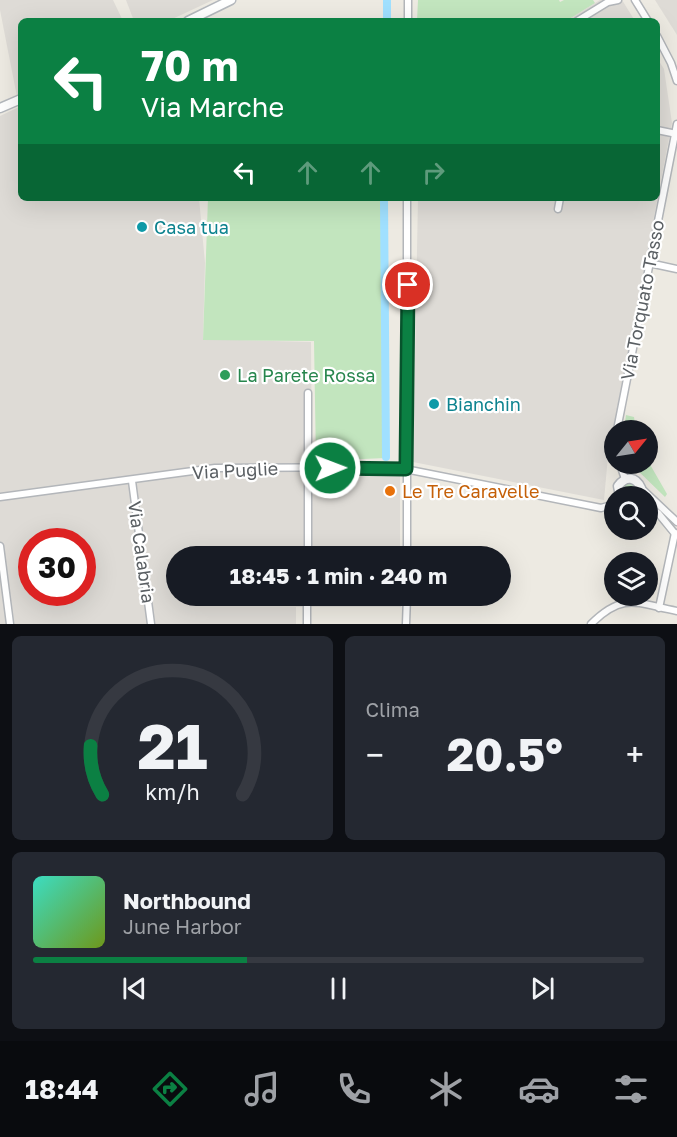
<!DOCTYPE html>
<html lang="it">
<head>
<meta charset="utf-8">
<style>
  body { margin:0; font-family:"Golos Text",sans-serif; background:#242831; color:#f1f3f6; height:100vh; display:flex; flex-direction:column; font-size:22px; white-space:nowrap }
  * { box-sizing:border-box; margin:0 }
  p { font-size:20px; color:#9ea1a6 }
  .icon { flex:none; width:33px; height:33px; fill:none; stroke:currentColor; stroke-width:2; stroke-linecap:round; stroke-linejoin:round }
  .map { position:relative; height:624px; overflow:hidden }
  .details { display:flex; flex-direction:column; gap:12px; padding:12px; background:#0d0f14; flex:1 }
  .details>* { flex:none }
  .guide { position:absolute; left:18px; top:18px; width:642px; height:183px; border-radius:9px; box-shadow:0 6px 24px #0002; background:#0b8043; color:#fff; overflow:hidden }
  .needle { width:39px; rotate:60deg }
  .controls { position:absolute; left:604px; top:420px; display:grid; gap:12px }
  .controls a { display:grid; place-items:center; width:54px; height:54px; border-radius:50%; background:#171b24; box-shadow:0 6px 24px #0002; font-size:30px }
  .speed { position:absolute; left:18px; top:528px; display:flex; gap:12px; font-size:30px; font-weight:700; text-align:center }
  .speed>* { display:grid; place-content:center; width:78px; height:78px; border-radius:50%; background:#171b24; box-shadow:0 6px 24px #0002; line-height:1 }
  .speed .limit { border:9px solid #d22; background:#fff; color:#111 }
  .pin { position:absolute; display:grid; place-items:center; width:51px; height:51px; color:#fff; margin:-26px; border:3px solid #fff; border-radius:50%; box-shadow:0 2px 6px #0007 }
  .me { position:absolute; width:66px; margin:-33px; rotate:89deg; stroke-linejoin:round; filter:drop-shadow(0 0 4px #0008) }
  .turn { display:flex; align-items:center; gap:21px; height:126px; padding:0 24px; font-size:27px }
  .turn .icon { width:78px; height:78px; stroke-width:2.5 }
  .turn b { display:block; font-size:42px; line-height:51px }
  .lanes { display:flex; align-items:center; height:57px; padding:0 24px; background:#0003; justify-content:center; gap:30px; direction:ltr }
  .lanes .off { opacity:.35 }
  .big { font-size:45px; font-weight:700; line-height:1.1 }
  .details .tile { flex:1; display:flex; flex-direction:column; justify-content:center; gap:9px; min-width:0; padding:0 21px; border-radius:9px; background:#242831 }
  .details .dial { align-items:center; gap:0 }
  .dial svg { height:156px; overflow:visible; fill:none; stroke:#363941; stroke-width:7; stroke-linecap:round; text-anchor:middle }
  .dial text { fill:#f1f3f6; stroke:none }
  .song { display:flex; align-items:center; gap:18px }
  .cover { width:72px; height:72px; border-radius:9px; background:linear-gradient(135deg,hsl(170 70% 55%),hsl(80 70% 35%)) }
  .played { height:6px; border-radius:3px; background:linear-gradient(90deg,#0b8043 35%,#363941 35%) }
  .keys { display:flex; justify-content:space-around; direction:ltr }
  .heat { display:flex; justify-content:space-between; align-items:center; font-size:33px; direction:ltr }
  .details .tiles { flex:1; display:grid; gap:12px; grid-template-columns:1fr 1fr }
  .tile:last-child { grid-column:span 2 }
  .trip { position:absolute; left:166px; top:546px; width:345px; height:60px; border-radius:30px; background:#171b24; box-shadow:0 6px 24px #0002; font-weight:700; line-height:60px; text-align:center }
  .dock { display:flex; height:96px; justify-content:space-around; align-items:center; background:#090b0e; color:#9ea1a6 }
  .dock .icon { width:42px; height:42px }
  .dock .active { color:#0b8043 }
  .dock b { font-size:27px; color:#f1f3f6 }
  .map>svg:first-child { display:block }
  .industrial { fill:#dedbd6; fill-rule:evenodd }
  .green { fill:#c2e5be }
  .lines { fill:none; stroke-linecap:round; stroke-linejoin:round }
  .canal { stroke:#a0e0ff; stroke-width:8 }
  .street-casing { stroke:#b3b6ba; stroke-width:9 }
  .secondary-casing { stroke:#b4b8bd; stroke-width:11 }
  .street { stroke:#fff; stroke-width:6 }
  .secondary { stroke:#fff; stroke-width:8 }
  .route-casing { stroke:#07532c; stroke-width:15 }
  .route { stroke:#0b8043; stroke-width:10 }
  .culture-dot { fill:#0f9aa8; stroke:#fff; stroke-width:2 }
  .leisure-dot { fill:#2e9e5b; stroke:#fff; stroke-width:2 }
  .food-dot { fill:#e8710a; stroke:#fff; stroke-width:2 }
  .labels { text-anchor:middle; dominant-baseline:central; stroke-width:4.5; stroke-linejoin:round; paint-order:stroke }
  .culture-label { font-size:18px; fill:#0d838f; stroke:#fff; text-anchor:start }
  .street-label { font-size:18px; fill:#5a5f63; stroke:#fff }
  .leisure-label { font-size:18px; fill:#27864d; stroke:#fff; text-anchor:start }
  .food-label { font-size:18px; fill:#c56008; stroke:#fff; text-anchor:start }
</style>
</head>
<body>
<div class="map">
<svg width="677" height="624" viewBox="0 0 677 624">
  <rect width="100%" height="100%" fill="#edeae2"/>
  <g class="industrial">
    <path d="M0,0h113l10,21h-102v177h178l6,65 -2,76 108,3 1,137 88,-5v82h-223v40h224v11h-105v17h-296v-508l19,-9 -19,-97zM32,542h50v50h-50z"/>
    <path d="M126,0h87l-45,21h-34z"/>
    <path d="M600,0h22l13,21h-69z"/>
    <path d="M655,0h22v35z"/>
    <path d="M657,58l7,11 8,54 -64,333 -4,44 -191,-38 5,-264h239z"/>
  </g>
  <g class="green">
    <path d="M418,0h141l1,2 4,-2h29l2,3 -29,18h-149z"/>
    <path d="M208,198h176l2,260 -70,3 -2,-120 -111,-1z"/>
    <path d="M626,415l8,2 2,13h-12z"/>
    <path d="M648,461l19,33 -2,3 -34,-33h17z"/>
    <circle cx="630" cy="490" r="7"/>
  </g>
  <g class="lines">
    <g class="canal">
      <path d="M387,21v-21"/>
      <path d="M384,198l2,259"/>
    </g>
    <defs>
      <g id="street">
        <path d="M635,0l13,21"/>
        <path d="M408,21v-21"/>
        <path d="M577,21l31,-19 10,-2"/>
        <path d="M657,36l14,27 6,18"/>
        <path d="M657,130l20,4"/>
        <path d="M558,209l2,-11"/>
        <path d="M649,263l28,6"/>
        <path d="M617,430l60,-306"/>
        <path d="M620,464l5,15"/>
        <path d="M132,481l19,143"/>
        <path d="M641,488l36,34"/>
        <path d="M0,497l215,-29 180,-1 206,41 14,-4"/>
        <path d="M648,505l10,8 18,22"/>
        <path d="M0,546l10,78"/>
        <path d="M308,556v-163"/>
        <path d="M407,556v-358"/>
        <path d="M659,608l16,-75"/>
        <path d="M307,624v-28"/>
        <path d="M406,624l1,-28"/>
        <path d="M591,624c33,-33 47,-20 86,-13"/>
      </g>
      <g id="secondary">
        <path d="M188,21l43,-21"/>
        <path d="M0,108l21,-9"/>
        <path d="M620,496l-2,-10c8,-11 18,-9 23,2l-2,8"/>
      </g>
    </defs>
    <use href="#street" class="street-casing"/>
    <use href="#secondary" class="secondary-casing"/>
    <use href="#street" class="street"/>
    <use href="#secondary" class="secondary"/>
  </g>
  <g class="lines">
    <defs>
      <path id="route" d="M330,468l76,1 2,-184"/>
    </defs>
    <use href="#route" class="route-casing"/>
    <use href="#route" class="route"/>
  </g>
  <g class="culture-dot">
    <circle cx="142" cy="227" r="6"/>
    <circle cx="434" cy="404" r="6"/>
  </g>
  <circle class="leisure-dot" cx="225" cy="375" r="6"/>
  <circle class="food-dot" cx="390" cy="491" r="6"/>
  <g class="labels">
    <g class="culture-label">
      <text x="154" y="227">Casa tua</text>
      <text x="446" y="404">Bianchin</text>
    </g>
    <g class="street-label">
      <text transform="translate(642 300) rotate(-79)">Via Torquato Tasso</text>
      <text transform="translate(235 470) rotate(-3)">Via Puglie</text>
      <text transform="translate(142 552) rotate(82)">Via Calabria</text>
    </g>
    <g class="leisure-label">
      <text x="237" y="375">La Parete Rossa</text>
    </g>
    <g class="food-label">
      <text x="402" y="491">Le Tre Caravelle</text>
    </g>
  </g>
</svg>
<div class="controls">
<a><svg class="needle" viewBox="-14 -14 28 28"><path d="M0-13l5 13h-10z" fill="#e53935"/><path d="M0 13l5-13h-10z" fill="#9ea1a6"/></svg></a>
<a><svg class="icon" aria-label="search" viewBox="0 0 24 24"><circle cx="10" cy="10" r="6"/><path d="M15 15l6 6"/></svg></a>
<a><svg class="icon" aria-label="layers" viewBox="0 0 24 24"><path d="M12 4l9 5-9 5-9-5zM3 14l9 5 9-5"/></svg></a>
</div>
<div class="speed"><div class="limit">30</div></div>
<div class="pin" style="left:408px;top:285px;background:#d93025"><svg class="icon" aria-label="arrive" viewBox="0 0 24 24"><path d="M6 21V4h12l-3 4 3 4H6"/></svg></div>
<svg class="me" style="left:330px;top:468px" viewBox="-20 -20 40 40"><circle r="17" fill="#0b8043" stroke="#fff" stroke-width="3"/><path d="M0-11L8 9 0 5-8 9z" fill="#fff"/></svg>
<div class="trip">18:45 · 1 min · 240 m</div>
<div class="guide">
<div class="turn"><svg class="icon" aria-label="left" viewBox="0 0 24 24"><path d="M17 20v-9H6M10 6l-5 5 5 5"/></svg><div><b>70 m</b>Via Marche</div></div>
<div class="lanes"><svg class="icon" aria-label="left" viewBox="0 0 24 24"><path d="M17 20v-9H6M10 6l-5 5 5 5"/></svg><svg class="icon off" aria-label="ahead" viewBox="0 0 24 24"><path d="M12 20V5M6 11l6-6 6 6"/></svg><svg class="icon off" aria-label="ahead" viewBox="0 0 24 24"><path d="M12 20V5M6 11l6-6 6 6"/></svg><svg class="icon off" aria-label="right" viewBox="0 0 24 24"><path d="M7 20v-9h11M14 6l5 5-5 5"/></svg></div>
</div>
</div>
<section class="details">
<div class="tiles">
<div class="tile dial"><svg viewBox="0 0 100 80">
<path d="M14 69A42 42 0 1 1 86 69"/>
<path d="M14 69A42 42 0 0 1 8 44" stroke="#0b8043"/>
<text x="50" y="56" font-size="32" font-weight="700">21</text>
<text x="50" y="72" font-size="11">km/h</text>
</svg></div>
<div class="tile"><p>Clima</p>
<div class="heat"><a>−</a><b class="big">20.5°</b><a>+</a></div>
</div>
<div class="tile">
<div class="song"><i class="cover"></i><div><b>Northbound</b><p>June Harbor</p></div></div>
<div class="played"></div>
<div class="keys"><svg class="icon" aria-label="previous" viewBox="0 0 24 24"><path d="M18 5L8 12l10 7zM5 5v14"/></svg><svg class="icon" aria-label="pause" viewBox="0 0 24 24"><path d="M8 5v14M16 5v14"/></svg><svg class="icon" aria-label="next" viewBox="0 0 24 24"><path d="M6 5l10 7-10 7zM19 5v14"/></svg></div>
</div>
</div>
</section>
<nav class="dock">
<b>18:44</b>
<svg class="icon active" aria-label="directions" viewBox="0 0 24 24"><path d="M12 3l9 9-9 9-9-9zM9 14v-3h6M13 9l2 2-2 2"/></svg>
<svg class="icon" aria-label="music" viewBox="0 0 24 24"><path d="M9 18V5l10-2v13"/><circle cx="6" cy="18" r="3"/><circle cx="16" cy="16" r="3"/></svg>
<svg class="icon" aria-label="phone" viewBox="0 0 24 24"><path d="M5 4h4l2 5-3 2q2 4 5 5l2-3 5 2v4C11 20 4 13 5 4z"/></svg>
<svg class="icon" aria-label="climate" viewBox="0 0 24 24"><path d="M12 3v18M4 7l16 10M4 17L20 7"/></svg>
<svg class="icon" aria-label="car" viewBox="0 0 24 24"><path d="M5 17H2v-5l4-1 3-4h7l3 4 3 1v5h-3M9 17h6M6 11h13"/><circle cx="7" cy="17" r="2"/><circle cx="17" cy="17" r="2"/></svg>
<svg class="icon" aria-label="filters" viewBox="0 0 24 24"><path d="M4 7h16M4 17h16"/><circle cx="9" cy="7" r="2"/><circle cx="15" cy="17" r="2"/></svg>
</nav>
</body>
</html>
